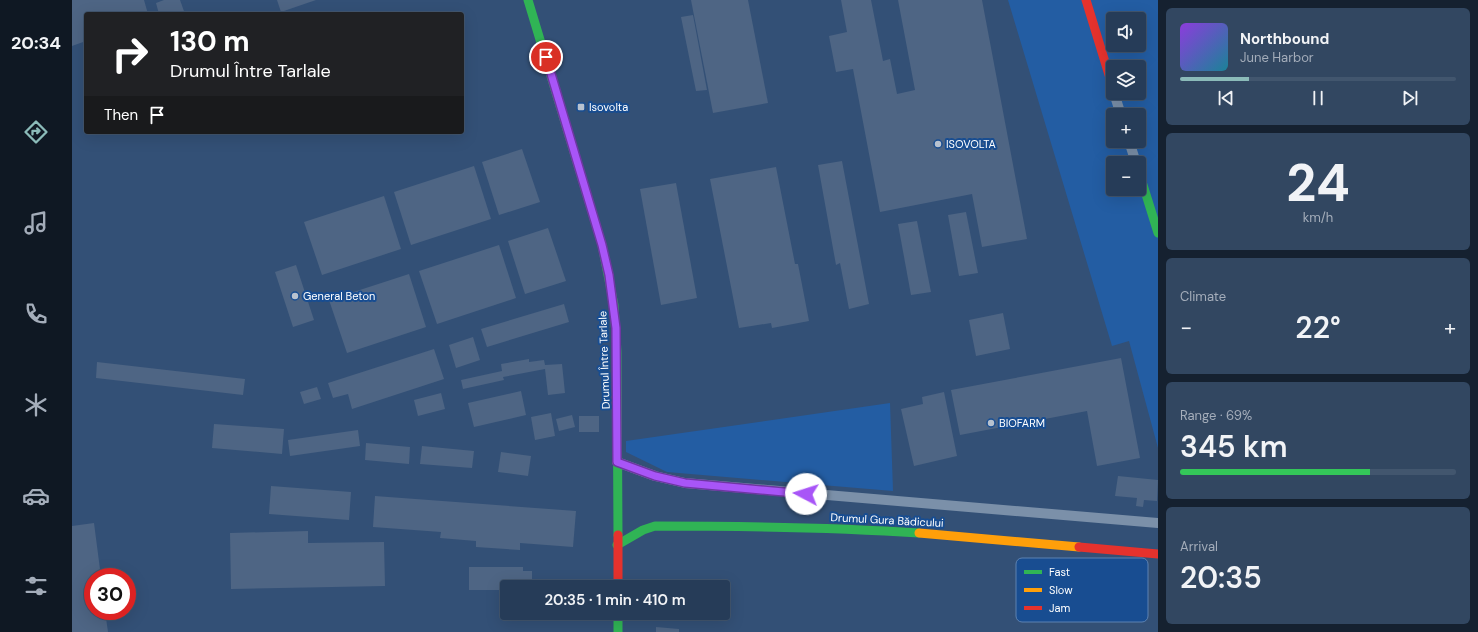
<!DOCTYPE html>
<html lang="en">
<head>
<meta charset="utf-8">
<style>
  body { margin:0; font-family:"DM Sans",sans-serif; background:#324761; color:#f1f3f6; height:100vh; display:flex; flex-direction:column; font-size:15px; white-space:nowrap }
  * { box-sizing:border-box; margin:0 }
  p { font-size:13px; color:#a4adba }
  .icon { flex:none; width:22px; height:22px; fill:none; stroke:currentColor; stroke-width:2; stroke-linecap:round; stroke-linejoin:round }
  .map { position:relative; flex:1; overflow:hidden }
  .details { display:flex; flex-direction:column; gap:8px; padding:8px; background:#152130; width:320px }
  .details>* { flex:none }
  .banner { position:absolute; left:12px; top:12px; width:380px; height:122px; border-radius:4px; box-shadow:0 4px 16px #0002,0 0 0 1px #42566e; background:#202124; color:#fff; overflow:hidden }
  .fabs { position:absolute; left:1034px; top:12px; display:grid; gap:8px }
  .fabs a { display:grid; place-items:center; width:40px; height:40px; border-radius:4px; background:#263c58; box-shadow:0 4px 16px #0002,0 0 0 1px #42566e; font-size:20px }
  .speed { position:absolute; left:12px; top:568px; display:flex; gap:8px; font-size:20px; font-weight:700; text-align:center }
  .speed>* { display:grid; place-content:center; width:52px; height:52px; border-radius:50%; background:#263c58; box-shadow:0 4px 16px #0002,0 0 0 1px #42566e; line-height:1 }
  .speed .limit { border:6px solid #d22; background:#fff; color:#111 }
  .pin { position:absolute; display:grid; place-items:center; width:34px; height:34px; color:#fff; margin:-17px; border:2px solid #fff; border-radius:50%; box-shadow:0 1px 4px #0007 }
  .me { position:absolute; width:44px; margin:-22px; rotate:275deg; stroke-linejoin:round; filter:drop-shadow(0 0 3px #0008) }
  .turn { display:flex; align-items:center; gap:14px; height:84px; padding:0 20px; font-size:18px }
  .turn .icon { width:52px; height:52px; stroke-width:2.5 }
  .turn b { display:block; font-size:28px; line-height:34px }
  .then { display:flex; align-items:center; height:38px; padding:0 20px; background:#0003; gap:8px; font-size:15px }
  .big { font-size:30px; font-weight:600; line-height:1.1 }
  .details .tile { flex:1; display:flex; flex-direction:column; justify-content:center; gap:6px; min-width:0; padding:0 14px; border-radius:6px; background:#324761 }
  .details .dial { align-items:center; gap:0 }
  .dial b { font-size:52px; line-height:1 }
  .song { display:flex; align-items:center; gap:12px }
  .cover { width:48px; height:48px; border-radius:6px; background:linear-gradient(135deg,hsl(270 70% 55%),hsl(190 70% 35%)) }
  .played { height:4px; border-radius:2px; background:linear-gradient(90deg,#8bbbb9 25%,#42566e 25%) }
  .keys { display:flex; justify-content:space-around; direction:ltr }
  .heat { display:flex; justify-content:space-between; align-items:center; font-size:22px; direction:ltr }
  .charge { height:6px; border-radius:3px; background:linear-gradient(90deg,#34c759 69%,#42566e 0) }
  .trip { position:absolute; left:428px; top:580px; width:230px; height:40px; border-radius:4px; background:#263c58; box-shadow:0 4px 16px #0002,0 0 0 1px #42566e; font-weight:600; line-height:40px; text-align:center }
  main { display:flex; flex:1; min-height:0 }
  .tabs { display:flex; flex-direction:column; width:72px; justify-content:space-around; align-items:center; background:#0f1823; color:#a4adba }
  .tabs .icon { width:28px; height:28px }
  .tabs .current { color:#8bbbb9 }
  .tabs b { font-size:18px; color:#f1f3f6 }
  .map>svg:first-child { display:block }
  .green { fill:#235da3; fill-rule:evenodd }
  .building { fill:#4e6584 }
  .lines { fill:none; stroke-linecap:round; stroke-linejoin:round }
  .street { stroke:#7b90a9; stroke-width:10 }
  .fast { stroke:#30b455; stroke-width:9 }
  .slow { stroke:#ff9f0a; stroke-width:9 }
  .jam { stroke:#e5322d; stroke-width:9 }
  .route-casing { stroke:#6d37a1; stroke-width:10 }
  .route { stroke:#a855f7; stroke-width:7 }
  .poi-dot { fill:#b8c2cf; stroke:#184d91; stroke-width:1.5 }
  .labels { text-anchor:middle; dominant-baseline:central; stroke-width:4; stroke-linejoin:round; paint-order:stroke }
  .poi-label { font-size:11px; fill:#fff; stroke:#184d91; text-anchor:start }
  .street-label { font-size:11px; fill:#fff; stroke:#184d91 }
  .key { fill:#184d91; stroke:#5d82b2; stroke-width:1 }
  .key-label { font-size:11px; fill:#fff }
</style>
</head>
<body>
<main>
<nav class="tabs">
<b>20:34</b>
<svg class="icon current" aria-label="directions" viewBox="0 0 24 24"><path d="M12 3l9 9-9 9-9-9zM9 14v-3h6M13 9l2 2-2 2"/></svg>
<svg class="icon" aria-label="music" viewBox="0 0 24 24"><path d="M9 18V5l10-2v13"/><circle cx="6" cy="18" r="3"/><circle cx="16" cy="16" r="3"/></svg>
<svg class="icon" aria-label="phone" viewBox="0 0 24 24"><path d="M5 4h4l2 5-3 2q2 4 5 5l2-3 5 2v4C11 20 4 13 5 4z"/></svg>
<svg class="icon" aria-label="climate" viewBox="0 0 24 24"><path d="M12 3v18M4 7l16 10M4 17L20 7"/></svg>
<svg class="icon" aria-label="car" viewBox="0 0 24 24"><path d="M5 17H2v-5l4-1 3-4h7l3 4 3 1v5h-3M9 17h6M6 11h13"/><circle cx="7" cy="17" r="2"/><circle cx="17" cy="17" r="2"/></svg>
<svg class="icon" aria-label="filters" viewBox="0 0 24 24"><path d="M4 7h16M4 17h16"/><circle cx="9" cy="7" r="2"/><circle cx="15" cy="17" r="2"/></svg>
</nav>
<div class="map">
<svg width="1086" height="632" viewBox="0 0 1086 632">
  <rect width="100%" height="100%" fill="#335076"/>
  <g class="green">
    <path d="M936,0h150v448l-29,-107 -17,5zM1041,19h26v26h-26zM1041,67h26v26h-26zM1041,115h26v26h-26zM1041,163h26v26h-26z"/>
    <path d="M818,403l3,88 -226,-19 -41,-20v-11z"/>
  </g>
  <g class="building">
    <path d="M0,0h72l4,14h-62v27l-14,5z"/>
    <path d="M92,0h16l5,14h-26l-3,-11z"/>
    <path d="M205,0h39l-35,12z"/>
    <path d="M619,0h57l20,103 -55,10z"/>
    <path d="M769,0h30l12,61 7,-2 7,35 18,-4 -17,-90h84l45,239 -45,8 -10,-53 -92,18 -27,-143 -17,3 -7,-36 18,-4z"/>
    <path d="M621,15l14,75 -11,1 -15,-74z"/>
    <path d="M450,149l18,53 -41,13 -17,-53z"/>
    <path d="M770,161l27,143 -20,5 -9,-46 -4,2 -18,-100z"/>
    <path d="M402,166l17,53 -80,26 -17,-53z"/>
    <path d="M704,167l19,97h3l11,57 -37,7 -1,-5 -32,5 -29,-149z"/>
    <path d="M604,183l21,115 -36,7 -21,-116z"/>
    <path d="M312,196l17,53 -79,26 -18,-53z"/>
    <path d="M894,212l12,61 -19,3 -11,-61z"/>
    <path d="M845,221l14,71 -20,3 -13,-71z"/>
    <path d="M476,228l18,53 -41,13 -17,-53z"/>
    <path d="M427,245l17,53 -79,26 -18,-53z"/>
    <path d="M224,265l18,55 -21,7 -18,-55z"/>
    <path d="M337,274l17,53 -79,26 -18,-53z"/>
    <path d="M492,304l5,18 -82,25 -6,-18z"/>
    <path d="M931,313l7,36 -34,7 -7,-36z"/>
    <path d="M401,337l7,23 -24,8 -7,-23z"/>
    <path d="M362,349l10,30 -92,30 -4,-15 -15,4 -5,-15z"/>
    <path d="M1049,358l19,100 -43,8 -10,-55 -127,24 -9,-45z"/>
    <path d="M457,359v3l15,-2 1,5 17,-1 3,29 -17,2 -3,-26 -42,8 1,3 -41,9 -2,-9 41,-9 -1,-7z"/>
    <path d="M25,362l148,17 -2,16 -147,-17z"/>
    <path d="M245,387l4,12 -17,5 -4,-12z"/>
    <path d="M449,391l5,24 -52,12 -6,-24z"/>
    <path d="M872,392l13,64 -43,10 -13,-57 22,-5 -1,-7z"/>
    <path d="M369,393l4,16 -27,7 -4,-16z"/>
    <path d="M479,413l4,23 -20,4 -4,-23z"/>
    <path d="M500,415l3,12 -16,4 -3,-12z"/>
    <rect x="507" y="416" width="20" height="16"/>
    <path d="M142,424l70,5 -2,25 -70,-6z"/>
    <path d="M286,430l2,16 -70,10 -2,-16z"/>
    <path d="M294,443l44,4 -1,17 -44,-4z"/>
    <path d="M350,446l52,5 -2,17 -52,-4z"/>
    <path d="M429,452l30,4 -3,20 -30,-4z"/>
    <path d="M1046,476l40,4 -1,21 -13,-1 -1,7 -7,-1 1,-8 -22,-2z"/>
    <path d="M199,486l80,6 -2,28 -80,-6z"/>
    <path d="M303,496l201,15 -3,36 -53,-4v7l-44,-3v-6l-36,-3 1,-6 -68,-5z"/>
    <path d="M22,523l7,54h-8v34h12l3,21h-36v-106z"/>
    <path d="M236,531v12l76,-1 1,44 -154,3 -1,-56z"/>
    <path d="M397,567h54v4h9v15l-25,1v3h-38z"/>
    <path d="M584,627l23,2v3h-23z"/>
  </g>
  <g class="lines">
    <g class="street">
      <path d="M1042,93l7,22"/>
      <path d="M1057,141l7,22"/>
      <path d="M545,462l38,14 30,7 473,40"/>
    </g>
    <g class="fast">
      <path d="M456,0l74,245 12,60 3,47 1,183"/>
      <path d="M1067,172l19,61"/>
      <path d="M545,545l26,-15 12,-4c88,0 176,1 264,7"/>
      <path d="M546,613v19"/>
    </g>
    <path class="slow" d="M847,533l160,14"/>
    <g class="jam">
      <path d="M1014,0l27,88"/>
      <path d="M546,535v52"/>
      <path d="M1007,547l79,7"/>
    </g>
  </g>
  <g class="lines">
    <defs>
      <path id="route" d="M474,57l56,188 7,30 7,53 1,134 38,14 30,7 121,11"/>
    </defs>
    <use href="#route" class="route-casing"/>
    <use href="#route" class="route"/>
  </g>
  <g class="poi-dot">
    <rect x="505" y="103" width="8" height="8" rx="2"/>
    <circle cx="866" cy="144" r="4"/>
    <circle cx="223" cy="296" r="4"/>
    <circle cx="919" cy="423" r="4"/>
  </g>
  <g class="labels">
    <g class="poi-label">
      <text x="517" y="107">Isovolta</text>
      <text x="874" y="144">ISOVOLTA</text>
      <text x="231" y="296">General Beton</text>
      <text x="927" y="423">BIOFARM</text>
    </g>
    <g class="street-label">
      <text transform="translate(532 360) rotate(-92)">Drumul Între Tarlale</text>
      <text transform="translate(815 520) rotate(3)">Drumul Gura Bădicului</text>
    </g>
  </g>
  <rect x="944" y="558" width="132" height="64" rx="6" class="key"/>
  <rect x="952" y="570" width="18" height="4" fill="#30b455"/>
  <rect x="952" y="588" width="18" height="4" fill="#ff9f0a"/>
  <rect x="952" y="606" width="18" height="4" fill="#e5322d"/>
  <g class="key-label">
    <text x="977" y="576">Fast</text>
    <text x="977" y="594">Slow</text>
    <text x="977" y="612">Jam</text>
  </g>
</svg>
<div class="fabs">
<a><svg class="icon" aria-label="sound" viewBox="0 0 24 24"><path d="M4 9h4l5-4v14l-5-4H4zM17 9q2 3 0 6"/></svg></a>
<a><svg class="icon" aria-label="layers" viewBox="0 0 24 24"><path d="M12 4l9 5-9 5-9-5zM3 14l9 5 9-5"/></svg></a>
<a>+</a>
<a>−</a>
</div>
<div class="speed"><div class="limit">30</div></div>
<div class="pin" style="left:474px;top:57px;background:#d93025"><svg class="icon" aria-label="arrive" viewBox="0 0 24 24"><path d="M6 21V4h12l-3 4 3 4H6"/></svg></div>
<svg class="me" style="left:734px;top:494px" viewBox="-20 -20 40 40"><circle r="19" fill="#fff"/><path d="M0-13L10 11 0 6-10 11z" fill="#a855f7"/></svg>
<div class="trip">20:35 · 1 min · 410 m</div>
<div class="banner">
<div class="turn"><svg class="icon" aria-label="right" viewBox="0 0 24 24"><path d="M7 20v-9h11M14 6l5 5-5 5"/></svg><div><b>130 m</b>Drumul Între Tarlale</div></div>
<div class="then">Then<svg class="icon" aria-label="arrive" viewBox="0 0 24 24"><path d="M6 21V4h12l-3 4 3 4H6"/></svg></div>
</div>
</div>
<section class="details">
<div class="tile">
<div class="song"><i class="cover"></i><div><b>Northbound</b><p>June Harbor</p></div></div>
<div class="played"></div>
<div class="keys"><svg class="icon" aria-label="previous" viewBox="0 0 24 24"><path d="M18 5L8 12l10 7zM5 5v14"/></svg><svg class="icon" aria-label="pause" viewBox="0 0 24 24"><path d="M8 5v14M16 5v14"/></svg><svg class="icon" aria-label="next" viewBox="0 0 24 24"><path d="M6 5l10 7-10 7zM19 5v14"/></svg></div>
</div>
<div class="tile dial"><b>24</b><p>km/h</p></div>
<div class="tile"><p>Climate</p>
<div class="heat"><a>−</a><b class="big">22°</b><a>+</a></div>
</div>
<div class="tile"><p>Range · 69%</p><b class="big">345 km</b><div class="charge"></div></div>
<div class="tile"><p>Arrival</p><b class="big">20:35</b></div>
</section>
</main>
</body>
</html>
